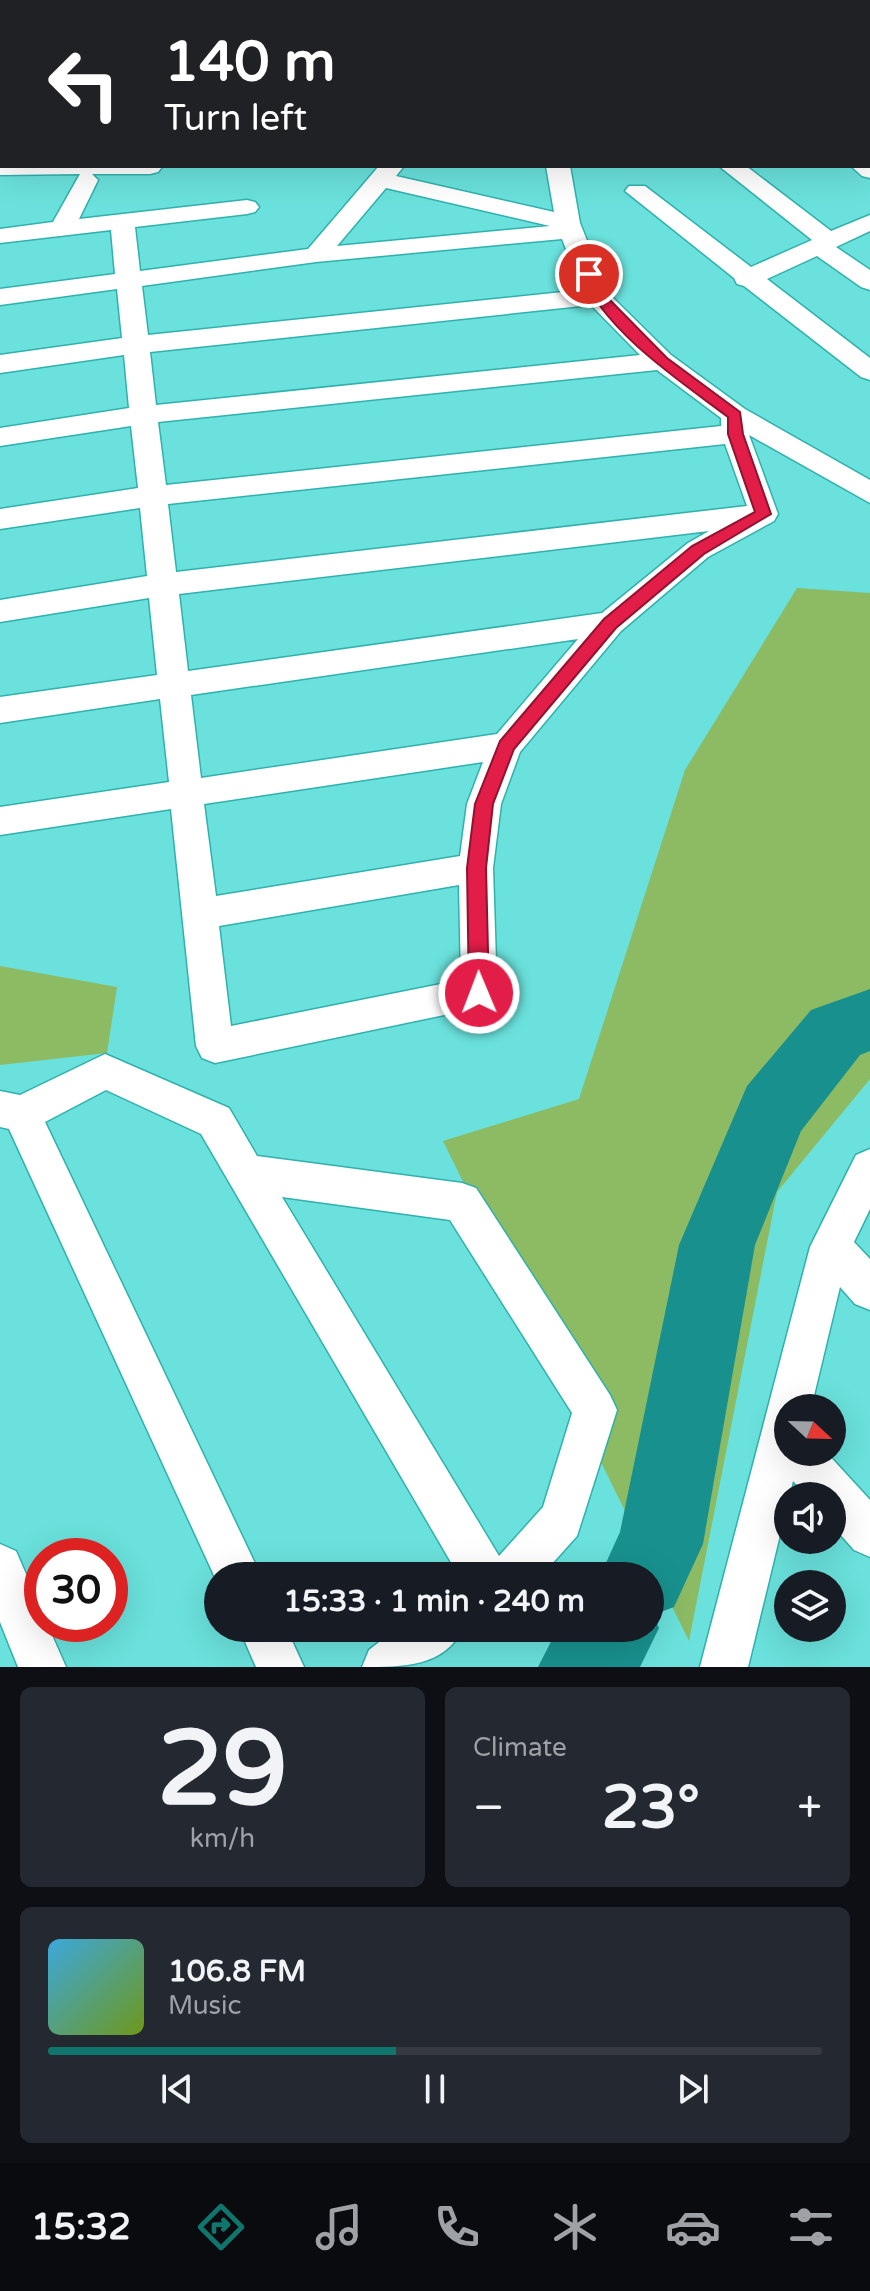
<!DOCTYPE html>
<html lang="en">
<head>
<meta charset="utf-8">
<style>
  body { margin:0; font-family:"Varela Round",sans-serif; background:#242831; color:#f1f3f6; height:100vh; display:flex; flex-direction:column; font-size:30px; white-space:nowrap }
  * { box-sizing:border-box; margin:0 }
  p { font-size:26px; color:#9ea1a6 }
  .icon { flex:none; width:44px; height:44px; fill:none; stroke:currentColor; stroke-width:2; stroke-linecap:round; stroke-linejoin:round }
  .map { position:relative; height:1667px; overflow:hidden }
  .details { display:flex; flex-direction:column; gap:20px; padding:20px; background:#0d0f14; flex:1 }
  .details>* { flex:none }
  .top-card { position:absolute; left:0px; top:0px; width:870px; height:168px; box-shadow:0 8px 32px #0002; background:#202124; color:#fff; overflow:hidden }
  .needle { width:52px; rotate:112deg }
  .controls { position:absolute; left:774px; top:1394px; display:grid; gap:16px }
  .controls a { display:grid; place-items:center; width:72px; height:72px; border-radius:50%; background:#171b24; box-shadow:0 8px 32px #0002; font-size:40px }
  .speed { position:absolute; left:24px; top:1538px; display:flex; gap:16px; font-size:40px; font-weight:700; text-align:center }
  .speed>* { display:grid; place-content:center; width:104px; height:104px; border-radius:50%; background:#171b24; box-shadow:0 8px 32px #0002; line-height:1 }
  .speed .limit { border:12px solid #d22; background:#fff; color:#111 }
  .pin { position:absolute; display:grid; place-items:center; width:68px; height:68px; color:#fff; margin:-34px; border:4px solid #fff; border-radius:50%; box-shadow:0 2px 8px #0007 }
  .me { position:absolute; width:88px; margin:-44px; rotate:359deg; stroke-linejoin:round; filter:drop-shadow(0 0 6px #0008) }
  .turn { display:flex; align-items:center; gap:28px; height:168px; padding:0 32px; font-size:36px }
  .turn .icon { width:104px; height:104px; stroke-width:2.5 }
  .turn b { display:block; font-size:56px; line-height:68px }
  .big { font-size:60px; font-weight:800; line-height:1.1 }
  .details .widget { flex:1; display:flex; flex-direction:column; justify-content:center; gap:12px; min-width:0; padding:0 28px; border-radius:12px; background:#242831 }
  .details .dial { align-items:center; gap:0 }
  .dial b { font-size:104px; line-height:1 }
  .song { display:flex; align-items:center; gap:24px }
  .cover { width:96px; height:96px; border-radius:12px; background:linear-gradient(135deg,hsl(200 70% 55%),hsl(80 70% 35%)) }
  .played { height:8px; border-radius:4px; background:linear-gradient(90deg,#0f766e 45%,#363941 45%) }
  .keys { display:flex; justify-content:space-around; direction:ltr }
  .heat { display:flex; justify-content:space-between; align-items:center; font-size:44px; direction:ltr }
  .details .tiles { flex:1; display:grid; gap:20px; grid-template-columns:1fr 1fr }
  .widget:last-child { grid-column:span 2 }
  .trip { position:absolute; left:204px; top:1562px; width:460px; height:80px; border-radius:40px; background:#171b24; box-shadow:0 8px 32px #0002; font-weight:800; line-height:80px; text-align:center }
  .tab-bar { display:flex; height:128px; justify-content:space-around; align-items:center; background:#090b0e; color:#9ea1a6 }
  .tab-bar .icon { width:56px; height:56px }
  .tab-bar .current { color:#0f766e }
  .tab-bar b { font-size:36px; color:#f1f3f6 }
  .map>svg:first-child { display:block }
  .green { fill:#8cbb64 }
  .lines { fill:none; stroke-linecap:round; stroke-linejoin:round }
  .river { fill:#18918e; fill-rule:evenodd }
  .street-casing { stroke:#30b1ad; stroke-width:3 }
  .street { fill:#fff; fill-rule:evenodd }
  .route { fill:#e11d48; stroke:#92132f; stroke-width:2 }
</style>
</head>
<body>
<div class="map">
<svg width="870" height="1667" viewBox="0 0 870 1667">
  <rect width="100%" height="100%" fill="#6ae1dc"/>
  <g class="green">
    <path d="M0,0h579l-577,2 -2,57z"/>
    <path d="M797,588l73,5v486l-93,113 -88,449 -246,-500 136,-42 106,-329z"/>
    <path d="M0,966l117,21 -10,66 -107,12z"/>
  </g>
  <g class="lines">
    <path class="river" d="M870,989v62l-10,4 -59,76 -46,114 -52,299 -29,63 -21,8 6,13 -19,39h-102l20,-39h92v-52h-50l20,-44 59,-287 68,-159 64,-76z"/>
    <defs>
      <g id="street">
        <path d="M868,160l2,1v17l-8,-2 -11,-10h17z"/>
        <path d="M0,161l2,5 160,1 -4,5 -8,2h-58l6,6 -19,39 168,-19 8,2 4,5 -4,5 -8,2 -112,13 5,44 168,-22 71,-83h25l-8,10 158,36 -8,-46h24l10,57 28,70 63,62 74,54 125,71v23l-121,-68 29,79 -4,7 -66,36 -87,74 -101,121 -19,52 -8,64 4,125 -5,12 -277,58 -13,-5 -6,-12 -25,-237 -171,26v-28l169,-25 -9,-83 -160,24v-26l157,-22 -8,-77 -149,24v-22l147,-24 -7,-68 -140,21v-20l138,-21 -7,-62 -131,20v-18l129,-20 -5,-53 -124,18v-18l122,-17 -5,-49 -117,16v-16l115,-15 -4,-44 -111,13v-14l53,-7 27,-48 -80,1zM386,188l164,38 -213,20zM562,239l20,51 -434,45 -6,-49 174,-24zM591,305l49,50 -484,50 -6,-53zM657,370l64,48v8l-555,59 -8,-63zM725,444l22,62 -571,66 -8,-68zM709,531l-21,12 -86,70 -414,58 -9,-77zM578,639l-81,95 -296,44 -10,-83zM483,762l-16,42 -7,52 -244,40 -12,-92zM459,885l2,95 -230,46 -12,-100z"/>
        <path d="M719,166h27l85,65 39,-16v16l-34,16 34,23v20l-9,-3 -44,-31 -50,23 103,79v22l-9,-3 -117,-91 -7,-2 -3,-6 -109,-87 4,-5h16l106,81 61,-27z"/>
        <path d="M105,1054l124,54 28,48 205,27 14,5 134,207 7,15 -40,126 -36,40h-82l-258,-442 -95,-44 -61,32 216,454h-43v8l-209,-455 -9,-2v-36l20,4zM282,1197l168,23 122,193 -29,94 -44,49z"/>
        <path d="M870,1149v60l-16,33 16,17v51l-15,-6 -15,-17 -29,121h-23v44h38l44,48v57l-16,-7 -22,-25v-29h-25l-14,-15 -45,186h-48l110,-420 46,-92z"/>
        <path d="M0,1544l16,7 26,60v13h5l19,43h-48l-18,-45z"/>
        <path d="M239,1628h47l18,39h-48z"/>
        <path d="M397,1628h66c-18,39 -60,39 -101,39l7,-17z"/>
      </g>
    </defs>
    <use href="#street" class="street-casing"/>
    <use href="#street" class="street"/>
  </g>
  <path class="route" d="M589,270l7,4 8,20 63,64 73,54 3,22 28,80 -67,40 -88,74 -102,121 -21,55 -7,64 3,125 -3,6 -7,3 -7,-3 -3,-6 -2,-125 8,-64 25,-63 104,-122 88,-73 63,-34 -27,-78v-17c-48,-36 -124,-86 -146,-143z"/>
</svg>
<div class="controls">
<a><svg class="needle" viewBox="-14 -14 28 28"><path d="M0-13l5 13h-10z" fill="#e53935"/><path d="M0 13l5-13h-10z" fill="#9ea1a6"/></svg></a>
<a><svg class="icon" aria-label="sound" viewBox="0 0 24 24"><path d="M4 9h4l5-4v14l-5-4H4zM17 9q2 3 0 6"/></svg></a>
<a><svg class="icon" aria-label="layers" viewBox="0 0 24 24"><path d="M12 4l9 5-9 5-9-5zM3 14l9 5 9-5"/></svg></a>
</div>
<div class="speed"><div class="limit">30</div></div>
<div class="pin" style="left:589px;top:274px;background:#d93025"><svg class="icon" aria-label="arrive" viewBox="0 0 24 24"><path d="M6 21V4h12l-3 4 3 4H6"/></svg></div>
<svg class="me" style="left:479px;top:993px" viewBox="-20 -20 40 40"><circle r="17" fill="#e11d48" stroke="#fff" stroke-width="3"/><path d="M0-11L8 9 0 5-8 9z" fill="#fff"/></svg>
<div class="trip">15:33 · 1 min · 240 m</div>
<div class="top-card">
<div class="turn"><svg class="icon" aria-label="left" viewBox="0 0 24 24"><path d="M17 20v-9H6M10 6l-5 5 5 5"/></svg><div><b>140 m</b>Turn left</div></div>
</div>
</div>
<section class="details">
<div class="tiles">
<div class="widget dial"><b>29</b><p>km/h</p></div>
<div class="widget"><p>Climate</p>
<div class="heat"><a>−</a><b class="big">23°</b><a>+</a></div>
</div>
<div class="widget">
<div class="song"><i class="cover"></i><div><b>106.8 FM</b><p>Music</p></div></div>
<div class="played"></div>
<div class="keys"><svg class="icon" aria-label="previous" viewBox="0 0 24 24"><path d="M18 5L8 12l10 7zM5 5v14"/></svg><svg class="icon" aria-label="pause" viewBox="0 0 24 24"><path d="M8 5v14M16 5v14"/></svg><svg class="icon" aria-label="next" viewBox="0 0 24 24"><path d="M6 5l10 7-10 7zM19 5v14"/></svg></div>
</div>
</div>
</section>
<nav class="tab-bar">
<b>15:32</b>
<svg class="icon current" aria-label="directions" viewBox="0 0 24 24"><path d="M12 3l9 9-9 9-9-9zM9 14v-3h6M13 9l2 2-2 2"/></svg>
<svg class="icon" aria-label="music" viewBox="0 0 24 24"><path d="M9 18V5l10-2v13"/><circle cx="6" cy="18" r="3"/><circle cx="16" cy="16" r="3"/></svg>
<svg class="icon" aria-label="phone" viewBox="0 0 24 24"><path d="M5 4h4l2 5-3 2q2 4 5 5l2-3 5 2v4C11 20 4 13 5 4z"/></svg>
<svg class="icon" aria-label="climate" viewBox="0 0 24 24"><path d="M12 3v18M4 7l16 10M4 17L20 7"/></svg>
<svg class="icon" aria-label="car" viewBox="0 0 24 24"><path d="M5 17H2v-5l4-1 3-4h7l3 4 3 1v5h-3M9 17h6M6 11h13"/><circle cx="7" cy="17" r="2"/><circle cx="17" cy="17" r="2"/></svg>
<svg class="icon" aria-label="filters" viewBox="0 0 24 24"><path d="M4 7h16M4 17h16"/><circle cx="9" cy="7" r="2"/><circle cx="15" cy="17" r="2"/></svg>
</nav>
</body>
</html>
